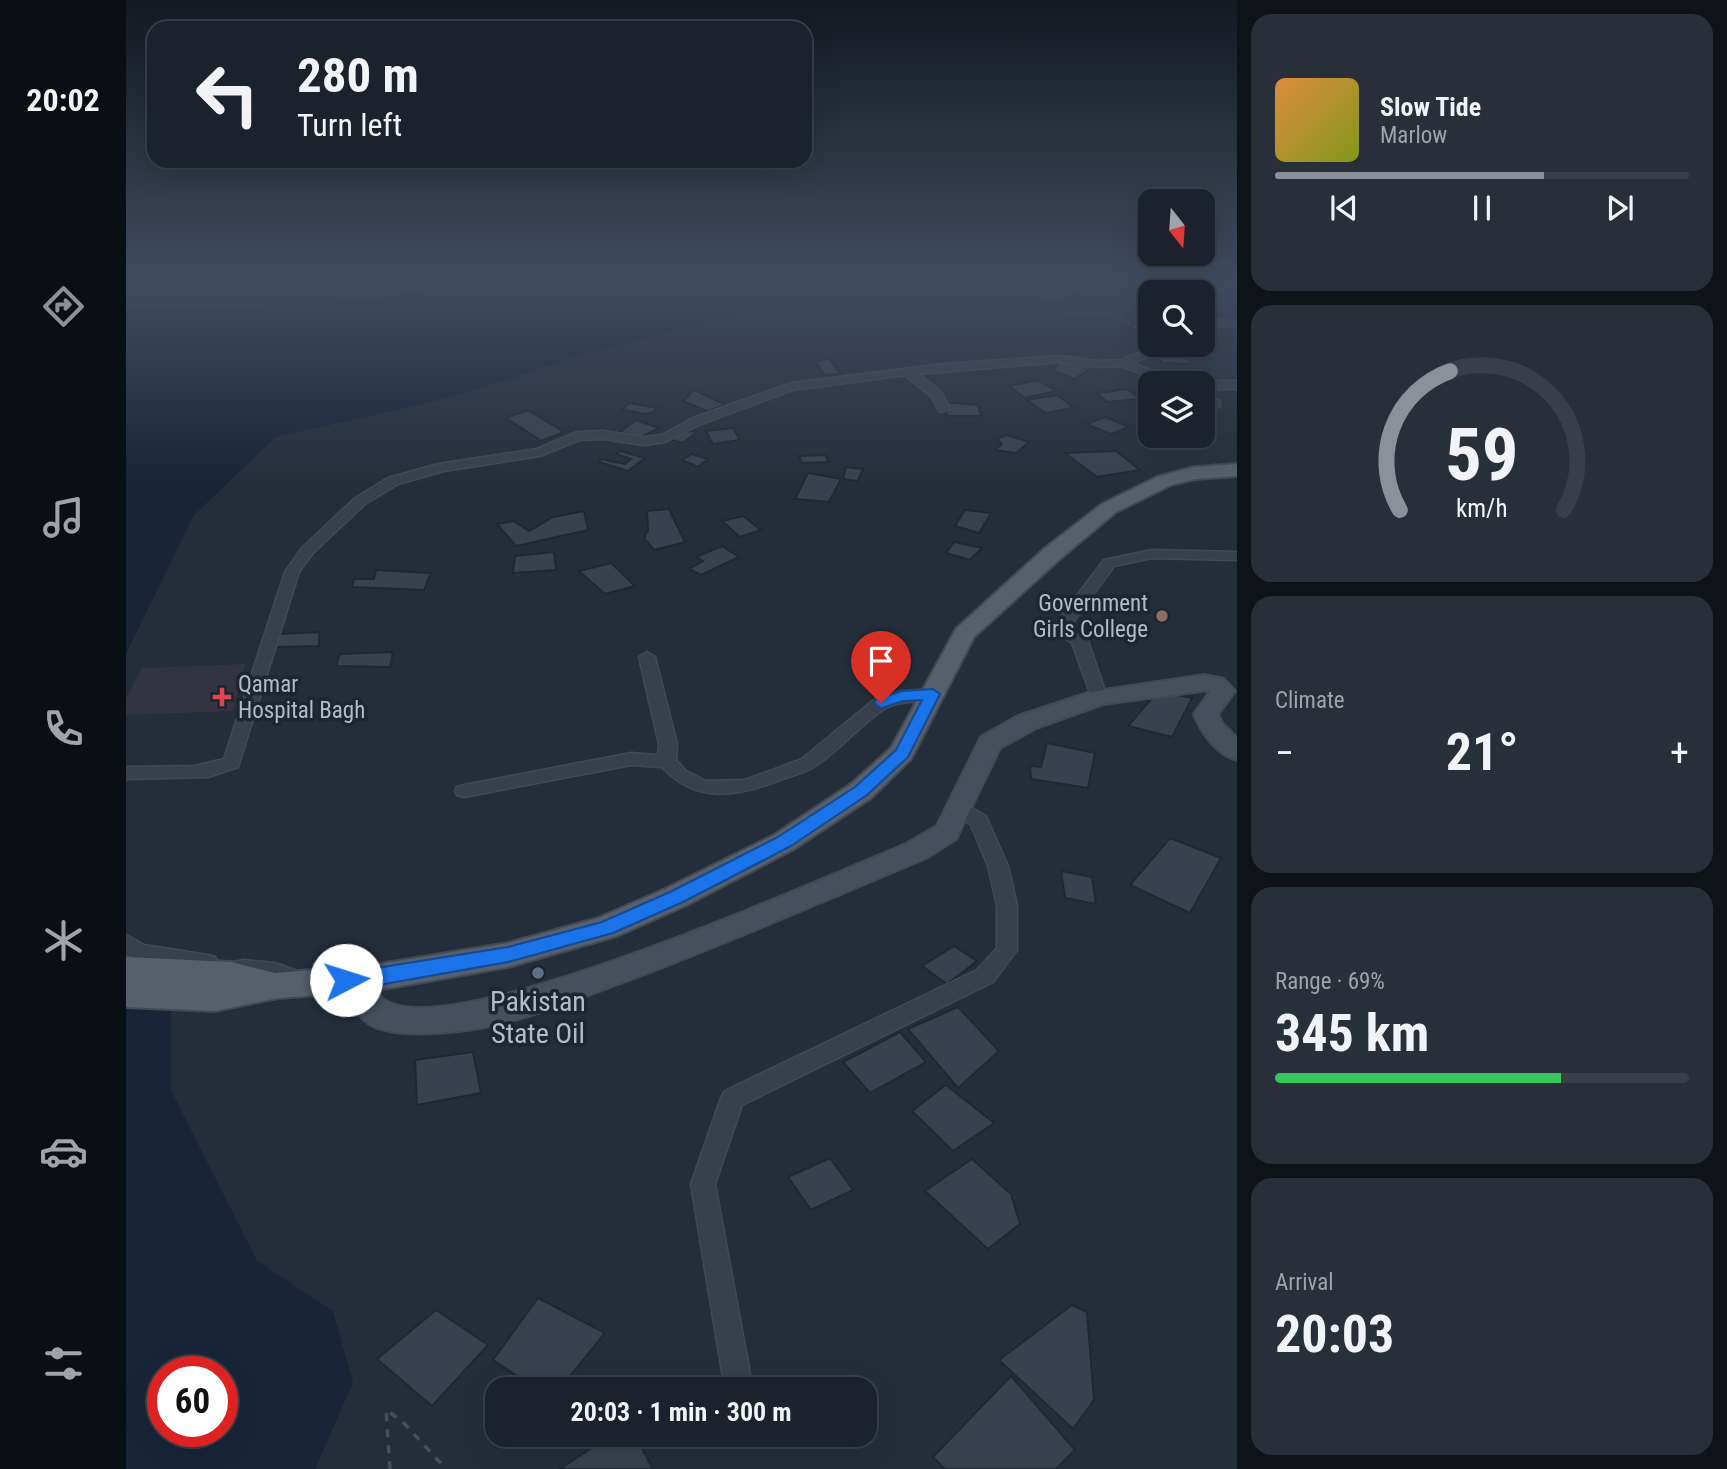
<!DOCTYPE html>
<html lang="en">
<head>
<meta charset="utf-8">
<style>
  body { margin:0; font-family:"Roboto Condensed",sans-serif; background:#282f38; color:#f1f3f6; height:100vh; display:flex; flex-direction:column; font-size:26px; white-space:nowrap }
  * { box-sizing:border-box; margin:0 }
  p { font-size:23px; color:#a0a4a9 }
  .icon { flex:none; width:38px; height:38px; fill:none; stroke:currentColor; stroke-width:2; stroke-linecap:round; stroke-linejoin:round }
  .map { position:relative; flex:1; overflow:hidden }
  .details { display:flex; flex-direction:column; gap:14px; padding:14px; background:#0f1318; width:490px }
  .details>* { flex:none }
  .hud { position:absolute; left:21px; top:21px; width:665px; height:147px; border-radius:21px; box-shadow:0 7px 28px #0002,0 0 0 2px #393f48; background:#1b222c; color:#f1f3f6; overflow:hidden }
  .needle { width:46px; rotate:163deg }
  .buttons { position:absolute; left:1012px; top:189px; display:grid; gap:14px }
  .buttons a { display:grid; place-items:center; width:77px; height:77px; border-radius:14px; background:#1b222c; box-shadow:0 7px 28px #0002,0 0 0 2px #393f48; font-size:35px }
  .speed { position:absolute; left:21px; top:1356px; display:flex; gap:14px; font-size:35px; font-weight:700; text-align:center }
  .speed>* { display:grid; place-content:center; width:91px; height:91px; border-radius:50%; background:#1b222c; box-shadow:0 7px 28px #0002,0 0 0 2px #393f48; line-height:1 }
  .speed .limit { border:10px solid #d22; background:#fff; color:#111 }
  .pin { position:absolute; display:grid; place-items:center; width:60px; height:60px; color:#fff; margin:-72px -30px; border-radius:50% 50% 50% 0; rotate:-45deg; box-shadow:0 0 7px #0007 }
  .pin .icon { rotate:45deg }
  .me { position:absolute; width:77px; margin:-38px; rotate:85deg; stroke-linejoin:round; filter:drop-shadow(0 0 5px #0008) }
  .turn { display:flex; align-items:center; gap:24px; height:147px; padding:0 35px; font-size:32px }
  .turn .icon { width:91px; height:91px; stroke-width:2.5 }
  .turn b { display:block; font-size:49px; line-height:60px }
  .big { font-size:52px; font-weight:700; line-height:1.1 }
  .details .tile { flex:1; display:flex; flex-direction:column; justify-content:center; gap:10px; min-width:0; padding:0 24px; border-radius:21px; background:#282f38 }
  .details .dial { align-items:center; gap:0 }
  .dial svg { height:182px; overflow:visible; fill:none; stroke:#393f48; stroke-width:7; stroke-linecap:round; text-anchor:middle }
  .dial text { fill:#f1f3f6; stroke:none }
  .song { display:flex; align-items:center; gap:21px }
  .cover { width:84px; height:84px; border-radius:10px; background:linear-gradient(135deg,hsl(30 70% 55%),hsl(70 70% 35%)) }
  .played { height:7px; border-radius:4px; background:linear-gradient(90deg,#8c9099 65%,#393f48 65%) }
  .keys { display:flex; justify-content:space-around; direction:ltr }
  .heat { display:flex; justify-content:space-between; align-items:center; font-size:38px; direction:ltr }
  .charge { height:10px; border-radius:5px; background:linear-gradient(90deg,#34c759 69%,#393f48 0) }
  .trip { position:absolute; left:359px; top:1377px; width:392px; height:70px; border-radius:21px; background:#1b222c; box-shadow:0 7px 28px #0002,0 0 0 2px #393f48; font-weight:700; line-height:70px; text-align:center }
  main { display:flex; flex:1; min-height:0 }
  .menu { display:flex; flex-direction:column; width:126px; justify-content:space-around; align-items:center; background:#0b0e12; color:#a0a4a9 }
  .menu .icon { width:49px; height:49px }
  .menu .active { color:#8c9099 }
  .menu b { font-size:32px; color:#f1f3f6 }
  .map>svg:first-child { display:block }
  .medical { fill:#343340 }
  .water { fill:#182538; fill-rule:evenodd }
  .building { fill:#374251; stroke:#1f2732; stroke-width:2 }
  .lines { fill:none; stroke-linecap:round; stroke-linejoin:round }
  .street-casing { stroke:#414954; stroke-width:3 }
  .secondary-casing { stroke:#414954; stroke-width:4 }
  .primary-casing { stroke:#414954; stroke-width:4 }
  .path-far1 { stroke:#3f5254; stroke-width:2; stroke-dasharray:3.5 3.5; stroke-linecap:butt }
  .path { stroke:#3f5254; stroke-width:3.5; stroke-dasharray:8 8; stroke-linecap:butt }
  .street { fill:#38404b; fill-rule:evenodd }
  .secondary { fill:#464f5e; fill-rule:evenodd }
  .primary { fill:#565f6b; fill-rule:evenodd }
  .route { fill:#1a73e8; stroke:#114b97; stroke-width:2 }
  .education-dot { fill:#8d6e63; stroke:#1d2530; stroke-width:2.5 }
  .health-dot { fill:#e0444e; stroke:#1d2530; stroke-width:2.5 }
  .service-dot { fill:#5c6f8a; stroke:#1d2530; stroke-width:2.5 }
  .labels { text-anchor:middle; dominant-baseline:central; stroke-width:7; stroke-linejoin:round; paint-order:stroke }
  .poi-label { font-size:23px; fill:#b4bbc7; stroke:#1d2530; text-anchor:end }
  .near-poi-label { font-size:28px; fill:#b4bbc7; stroke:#1d2530 }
</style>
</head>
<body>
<main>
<nav class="menu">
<b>20:02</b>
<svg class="icon active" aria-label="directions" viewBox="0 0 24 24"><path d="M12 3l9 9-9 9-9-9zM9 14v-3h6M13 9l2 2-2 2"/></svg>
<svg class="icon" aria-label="music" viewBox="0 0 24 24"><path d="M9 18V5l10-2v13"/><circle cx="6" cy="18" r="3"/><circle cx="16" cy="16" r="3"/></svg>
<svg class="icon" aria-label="phone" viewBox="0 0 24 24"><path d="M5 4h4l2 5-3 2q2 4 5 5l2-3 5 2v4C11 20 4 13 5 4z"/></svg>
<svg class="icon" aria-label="climate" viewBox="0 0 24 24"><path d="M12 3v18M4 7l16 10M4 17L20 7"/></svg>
<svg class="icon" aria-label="car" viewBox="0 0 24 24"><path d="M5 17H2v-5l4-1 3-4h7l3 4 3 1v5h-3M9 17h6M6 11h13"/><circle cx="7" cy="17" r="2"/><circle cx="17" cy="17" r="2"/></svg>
<svg class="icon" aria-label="filters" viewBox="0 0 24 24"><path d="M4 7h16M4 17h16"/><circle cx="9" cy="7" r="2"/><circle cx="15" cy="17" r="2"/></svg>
</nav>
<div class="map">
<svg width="1111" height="1469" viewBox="0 0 1111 1469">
  <rect width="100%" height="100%" fill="#242e3b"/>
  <path class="medical" d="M119,664l-12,47 -107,4v-17l16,-30z"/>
  <g class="water">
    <path d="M329,281h694l-25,8 -348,17 -205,51 -66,24 -77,22 -152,34 -82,78 -68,139v-346l238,-6z"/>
    <path d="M0,989l45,23v78l86,171 76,50 20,72 -38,86h-189zM37,1372h59v60h-59z"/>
  </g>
  <g class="building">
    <path d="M1035,356l27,2 2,6 -29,-1z"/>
    <path d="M704,359l10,15 -15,1 -10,-14z"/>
    <path d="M934,361l33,6 -19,12 -21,-9z"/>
    <path d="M912,380l18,11 -31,7 -16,-12z"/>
    <path d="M1002,389l12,10 -33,3 -10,-9z"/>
    <path d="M568,390l32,15 -19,6 -24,-10z"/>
    <path d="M931,395l17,13 -28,5 -19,-13z"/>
    <path d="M819,402l33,3 3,11h-34z"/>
    <path d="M503,403l28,5 -5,5 -8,1 -22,-4z"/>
    <path d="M402,410l36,22 -23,9 -35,-23z"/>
    <path d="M979,417l24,10 -18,7 -25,-10z"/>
    <path d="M510,420l23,8 -18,9 -21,-5z"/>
    <path d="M607,428l7,12 -27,4 -7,-13z"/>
    <path d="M557,430l14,2 -14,11 -15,-4z"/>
    <path d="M880,435l23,7 -13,11 -21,-3 7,-6 -5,-5z"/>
    <path d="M495,451l24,7 -17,13 -29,-9 2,-3 24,5 6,-5 -15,-5z"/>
    <path d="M990,451l24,19 -43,7 -32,-24z"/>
    <path d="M566,454l16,5 -10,8 -16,-7z"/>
    <path d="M699,455l4,7 -27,1 -3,-7z"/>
    <path d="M720,467l17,2 -5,12 -15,-2z"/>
    <path d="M682,473l33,6 -12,23 -34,-3z"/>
    <path d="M543,509l16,33 -31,8 -10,-12 4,-8 -1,-19z"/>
    <path d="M839,510l26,3 -12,20 -24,-7z"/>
    <path d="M458,511l4,19 -72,16 -19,-22 17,-3 15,10 24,-14z"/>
    <path d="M617,516l18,14 -21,7 -18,-16z"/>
    <path d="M828,542l28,6 -12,12 -24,-7z"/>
    <path d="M596,546l17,11 -38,18 -12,-6 14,-8 -7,-4z"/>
    <path d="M428,552l2,18 -43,3 2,-17z"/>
    <path d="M485,563l24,23 -30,8 -26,-23z"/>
    <path d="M250,570l55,3 -7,17 -72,-3 2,-8h20z"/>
    <path d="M193,632v14l-44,1 4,-13z"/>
    <path d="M267,652l-3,15 -54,-1 4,-12z"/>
    <path d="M1032,691l34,7 -20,39 -44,-11z"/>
    <path d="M921,743l48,10 -7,35 -57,-9 -1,-13 11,1z"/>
    <path d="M1044,838l51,20 -31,55 -60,-28z"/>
    <path d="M935,871l31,6 4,27 -31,-6z"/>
    <path d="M828,946l23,15 -30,23 -25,-18z"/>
    <path d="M832,1007l41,44 -41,37 -50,-59z"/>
    <path d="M774,1032l26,30 -56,31 -27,-31z"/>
    <path d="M347,1052l8,41 -64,12 -2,-45z"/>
    <path d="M820,1085l48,38 -41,28 -41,-40z"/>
    <path d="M704,1158l23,32 -42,20 -23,-33z"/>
    <path d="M846,1159l39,35 9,30 -32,25 -63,-58z"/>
    <path d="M412,1298l67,35 -46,57h-21l-45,-30z"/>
    <path d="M946,1305l15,7 7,88 -21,29 -74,-69z"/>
    <path d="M310,1310l52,35 -56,61 -55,-47z"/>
    <path d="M885,1376l64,74 -19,19h-111l-12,-12z"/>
    <path d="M493,1435h16l18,34h-93l33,-22z"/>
  </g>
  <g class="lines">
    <defs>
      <g id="street">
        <path d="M965,281h14l-55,19 -9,-2z"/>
        <path d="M1092,320l19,1v6l-18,-1 -17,5v-7z"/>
        <path d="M1026,345h12l-9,9 -23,9 53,20h-17l-48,-17 -23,1 -36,-5 -143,12 23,18 8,16 -6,4 -4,-1 -7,-14 -27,-22 -112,15 -92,34 -36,18 -21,3 -41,-6 -24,1 -39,16 -96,15 -46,13 -33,20 -52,49 -14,19 -61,195 -30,10 -82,2v-12l68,-1 30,-7 61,-187 18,-25 52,-49 33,-20 50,-14 99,-15 40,-17 26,-1 41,6 18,-2 31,-17 98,-35 152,-19 118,-8 36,5 23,-1 27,-10z"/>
        <path d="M1076,381h35v8h-35v-6h-5z"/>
        <path d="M1076,391l18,10v6h-8l-10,-7z"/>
        <path d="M1026,550l85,2v8l-85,-2 -38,8 -46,63 20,12 19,56 -2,4h-12l-21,-58 -21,-13 53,-70z"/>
        <path d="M521,652l8,5 22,87 -1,16 10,11 20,10 39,-1 57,-21 73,-60 27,-8 31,-2 8,5c-9,11 -40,4 -55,14 -26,16 -45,42 -71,58 -10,7 -24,10 -35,14 -43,17 -84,24 -118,-13l-31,-2 -167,32 -7,-2 -2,-4 2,-4 7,-2 167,-32 27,2 1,-11 -20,-87z"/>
        <path d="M833,801l27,15 2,5 20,45 9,40v44l-24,32 -251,123 -27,79 38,206h-28l-34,-206 30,-86 4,-7 252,-121 20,-22v-42l-9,-40 -17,-41 -21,-17 2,-5z"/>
        <path d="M0,935l18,10 64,10 7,2 4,6 -4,6 -7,2 -69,-11 -13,-6z"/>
        <path d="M117,960l32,3 31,11 3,6 -3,6c-7,2 -60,-9 -71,-12l-3,-6 3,-6z"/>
      </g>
      <path id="secondary" d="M1078,675l20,4 11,12 -17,23 4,9 15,15v22c-20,-5 -36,-28 -43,-46l16,-22 -1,-2 -106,14 -67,24 -36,20 -44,91 -30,19c-100,42 -199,85 -300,123 -48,18 -102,40 -152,48 -28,4 -92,12 -112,-11 -13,-15 -16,-31 -7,-49l11,-3 11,3 4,9 -1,18c52,59 452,-122 526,-152l31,-18 44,-89 37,-21 73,-24z"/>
      <path id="primary" d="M1111,464v12l-42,3 -24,6 -55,27 -55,46 -87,79 -63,122 -40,39 -77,51 -107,56 -70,31 -109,31 -135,24 -95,7 -63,13 -89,-4v-50l105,5 44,11 98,-8 135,-22 90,-25 67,-29 109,-54 77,-51 40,-36 65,-119 89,-81 57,-44 55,-27 37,-10z"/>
    </defs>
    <use href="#street" class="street-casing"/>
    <use href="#secondary" class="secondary-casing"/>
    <use href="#primary" class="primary-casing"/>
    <path class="path-far1" d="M927,308l12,4 46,2 39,20"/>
    <path class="path" d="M264,1469l-4,-59 16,11 44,48"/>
    <use href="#street" class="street"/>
    <use href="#secondary" class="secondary"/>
    <use href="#primary" class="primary"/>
  </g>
  <linearGradient id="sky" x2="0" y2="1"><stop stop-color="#141920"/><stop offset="0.58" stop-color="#3f4c60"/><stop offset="1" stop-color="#3f4c60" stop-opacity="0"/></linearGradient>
  <rect width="1111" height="486" fill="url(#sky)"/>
  <path class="route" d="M807,689l7,5 -32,63 -41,38 -76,51 -108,56 -70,31 -105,29 -135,24 -27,2 -7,-3 -3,-5 3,-6 169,-27 94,-25 68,-30 108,-55 77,-50 41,-37 26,-50 -19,1 -22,7 -7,-5 2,-4 26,-8z"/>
  <circle class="education-dot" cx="1036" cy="616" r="7"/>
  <path class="health-dot" d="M92.5 686.5h7v7h7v7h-7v7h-7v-7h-7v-7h7z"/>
  <circle class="service-dot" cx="412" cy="973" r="7"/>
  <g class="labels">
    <g class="poi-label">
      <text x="1022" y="603">Government<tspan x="1022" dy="26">Girls College</tspan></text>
      <text x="112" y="684" text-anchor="start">Qamar<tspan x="112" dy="26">Hospital Bagh</tspan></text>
    </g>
    <g class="near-poi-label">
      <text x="412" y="1001">Pakistan<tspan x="412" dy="32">State Oil</tspan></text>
    </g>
  </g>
</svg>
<div class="buttons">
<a><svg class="needle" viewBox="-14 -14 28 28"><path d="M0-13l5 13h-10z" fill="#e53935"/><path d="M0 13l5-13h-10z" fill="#a0a4a9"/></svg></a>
<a><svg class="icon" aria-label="search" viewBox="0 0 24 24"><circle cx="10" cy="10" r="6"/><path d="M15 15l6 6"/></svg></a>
<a><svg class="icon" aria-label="layers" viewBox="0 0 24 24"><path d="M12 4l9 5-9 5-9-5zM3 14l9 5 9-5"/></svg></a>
</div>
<div class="speed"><div class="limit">60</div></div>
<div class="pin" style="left:755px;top:703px;background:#d93025"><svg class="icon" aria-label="arrive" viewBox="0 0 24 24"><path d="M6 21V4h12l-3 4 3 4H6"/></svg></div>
<svg class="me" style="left:220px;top:980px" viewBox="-20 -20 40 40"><circle r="19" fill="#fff"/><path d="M0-13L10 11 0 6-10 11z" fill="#1a73e8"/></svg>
<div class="trip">20:03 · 1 min · 300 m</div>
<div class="hud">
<div class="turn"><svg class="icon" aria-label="left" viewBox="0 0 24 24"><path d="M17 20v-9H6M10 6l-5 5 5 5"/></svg><div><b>280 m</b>Turn left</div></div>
</div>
</div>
<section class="details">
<div class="tile">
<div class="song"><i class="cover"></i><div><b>Slow Tide</b><p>Marlow</p></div></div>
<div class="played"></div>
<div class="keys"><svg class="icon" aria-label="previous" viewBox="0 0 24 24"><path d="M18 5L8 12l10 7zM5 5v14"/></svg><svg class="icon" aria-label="pause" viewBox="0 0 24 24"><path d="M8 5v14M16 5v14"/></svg><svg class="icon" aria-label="next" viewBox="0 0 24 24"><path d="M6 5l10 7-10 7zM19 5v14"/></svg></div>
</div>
<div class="tile dial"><svg viewBox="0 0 100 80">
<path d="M14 69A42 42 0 1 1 86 69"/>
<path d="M14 69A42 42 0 0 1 36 8" stroke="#8c9099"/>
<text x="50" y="56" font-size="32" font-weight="700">59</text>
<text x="50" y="72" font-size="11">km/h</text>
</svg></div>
<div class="tile"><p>Climate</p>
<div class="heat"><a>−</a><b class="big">21°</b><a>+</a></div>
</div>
<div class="tile"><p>Range · 69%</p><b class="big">345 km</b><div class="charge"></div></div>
<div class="tile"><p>Arrival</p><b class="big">20:03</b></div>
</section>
</main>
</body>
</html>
